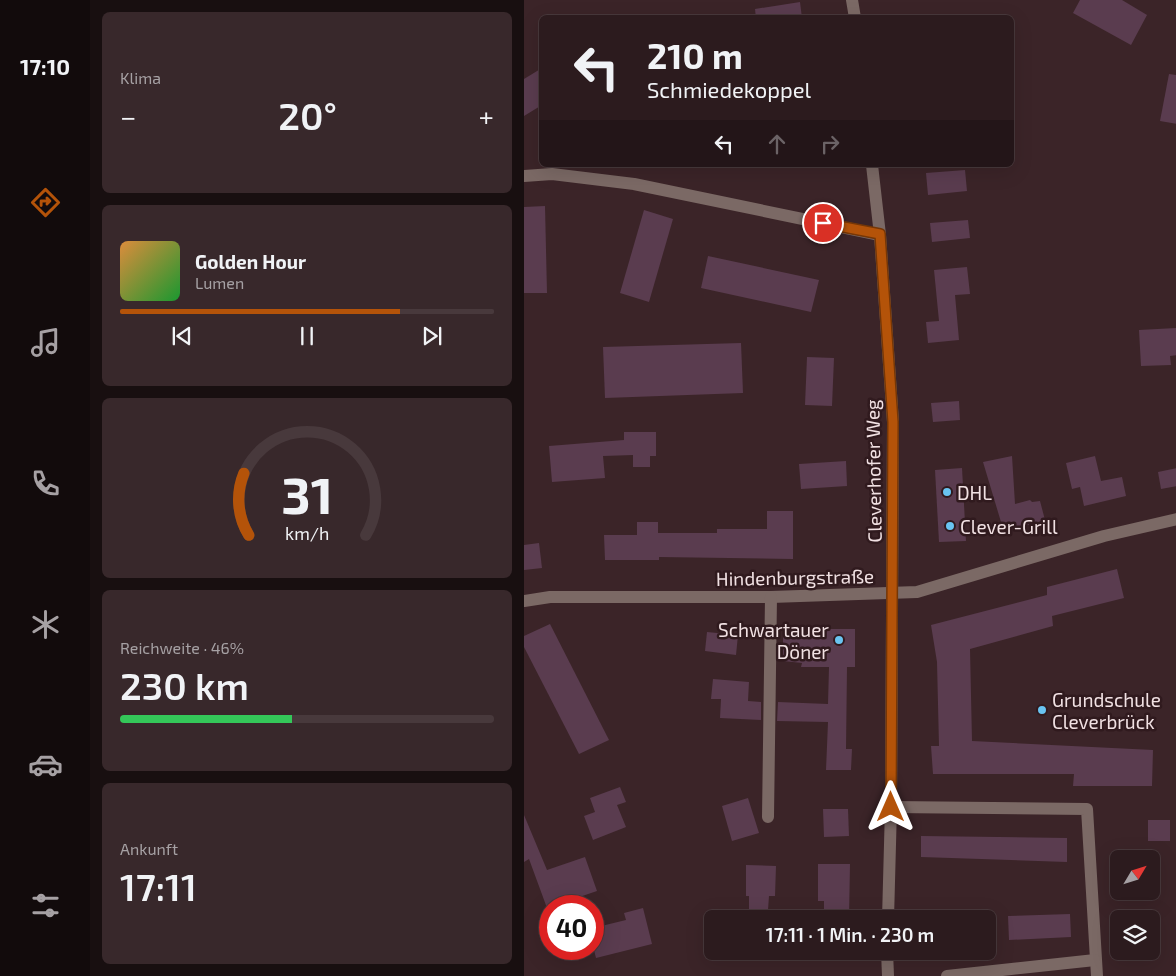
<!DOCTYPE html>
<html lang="de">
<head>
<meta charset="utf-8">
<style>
  body { margin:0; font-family:"Exo 2",sans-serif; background:#38282b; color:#f1f3f6; height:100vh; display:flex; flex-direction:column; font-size:19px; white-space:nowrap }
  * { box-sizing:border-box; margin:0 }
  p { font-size:16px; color:#a6a1a4 }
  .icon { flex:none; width:28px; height:28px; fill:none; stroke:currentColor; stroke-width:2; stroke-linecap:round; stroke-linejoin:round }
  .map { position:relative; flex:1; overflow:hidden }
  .panel { display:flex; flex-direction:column; gap:12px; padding:12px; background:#180f10; width:434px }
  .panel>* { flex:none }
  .guide { position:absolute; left:15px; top:15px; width:475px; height:152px; border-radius:8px; box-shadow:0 5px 20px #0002,0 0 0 1px #48393c; background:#2c1b1e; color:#f1f3f6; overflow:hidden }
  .needle { width:32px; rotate:52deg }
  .controls { position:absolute; left:586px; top:850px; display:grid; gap:10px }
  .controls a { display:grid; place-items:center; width:50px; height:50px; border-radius:8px; background:#2c1b1e; box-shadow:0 5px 20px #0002,0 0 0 1px #48393c; font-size:25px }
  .speed { position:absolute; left:15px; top:895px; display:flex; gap:10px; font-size:25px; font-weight:700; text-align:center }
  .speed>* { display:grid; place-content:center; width:65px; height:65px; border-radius:50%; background:#2c1b1e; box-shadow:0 5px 20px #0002,0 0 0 1px #48393c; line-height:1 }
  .speed .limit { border:8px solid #d22; background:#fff; color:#111 }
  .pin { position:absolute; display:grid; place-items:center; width:42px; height:42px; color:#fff; margin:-21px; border:2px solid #fff; border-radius:50%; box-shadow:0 1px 5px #0007 }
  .me { position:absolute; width:55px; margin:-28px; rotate:0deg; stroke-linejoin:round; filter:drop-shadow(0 0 4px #0008) }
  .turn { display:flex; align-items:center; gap:18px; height:105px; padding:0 25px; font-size:22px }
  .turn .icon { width:65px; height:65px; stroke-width:2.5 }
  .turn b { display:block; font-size:35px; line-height:42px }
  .lanes { display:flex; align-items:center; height:48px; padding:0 25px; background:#0003; justify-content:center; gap:25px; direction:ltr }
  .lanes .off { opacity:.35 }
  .big { font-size:38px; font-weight:600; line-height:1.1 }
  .panel .tile { flex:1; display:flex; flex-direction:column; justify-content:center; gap:8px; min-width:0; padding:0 18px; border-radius:8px; background:#38282b }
  .panel .dial { align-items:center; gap:0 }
  .dial svg { height:130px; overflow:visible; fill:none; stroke:#48393c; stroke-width:7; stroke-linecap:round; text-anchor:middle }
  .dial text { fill:#f1f3f6; stroke:none }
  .song { display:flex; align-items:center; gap:15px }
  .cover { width:60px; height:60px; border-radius:8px; background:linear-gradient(135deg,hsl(30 70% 55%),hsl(130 70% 35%)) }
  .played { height:5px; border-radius:2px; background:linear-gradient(90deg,#b45309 75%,#48393c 75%) }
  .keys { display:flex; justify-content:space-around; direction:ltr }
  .heat { display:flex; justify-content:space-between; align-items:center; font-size:28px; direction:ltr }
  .charge { height:8px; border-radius:4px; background:linear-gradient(90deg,#34c759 46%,#48393c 0) }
  .trip { position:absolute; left:180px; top:910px; width:292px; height:50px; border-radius:8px; background:#2c1b1e; box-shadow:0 5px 20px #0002,0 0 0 1px #48393c; font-weight:600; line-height:50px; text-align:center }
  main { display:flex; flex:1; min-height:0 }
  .tabs { display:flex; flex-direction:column; width:90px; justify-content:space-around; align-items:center; background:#120b0c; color:#a6a1a4 }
  .tabs .icon { width:35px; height:35px }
  .tabs .on { color:#b45309 }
  .tabs b { font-size:22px; color:#f1f3f6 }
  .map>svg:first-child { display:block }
  .building { fill:#5a3c4f }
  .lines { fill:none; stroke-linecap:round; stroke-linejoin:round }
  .minor { stroke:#7b6965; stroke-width:12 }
  .route-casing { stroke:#753606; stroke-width:12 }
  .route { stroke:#b45309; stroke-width:9 }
  .poi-dot { fill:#69c4f1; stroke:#301a1e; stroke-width:2 }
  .labels { text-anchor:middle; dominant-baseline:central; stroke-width:5; stroke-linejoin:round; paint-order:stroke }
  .street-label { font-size:19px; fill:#f1e1e3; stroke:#301a1e }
  .poi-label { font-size:19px; fill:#f1e1e3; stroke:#301a1e; text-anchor:start }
</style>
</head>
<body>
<main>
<nav class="tabs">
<b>17:10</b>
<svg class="icon on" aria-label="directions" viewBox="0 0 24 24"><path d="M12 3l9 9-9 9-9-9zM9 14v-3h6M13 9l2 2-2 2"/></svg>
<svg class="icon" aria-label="music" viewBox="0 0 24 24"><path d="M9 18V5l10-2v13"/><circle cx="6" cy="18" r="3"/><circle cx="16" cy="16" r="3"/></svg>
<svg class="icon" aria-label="phone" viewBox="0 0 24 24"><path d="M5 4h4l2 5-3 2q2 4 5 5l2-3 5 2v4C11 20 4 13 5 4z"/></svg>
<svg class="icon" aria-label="climate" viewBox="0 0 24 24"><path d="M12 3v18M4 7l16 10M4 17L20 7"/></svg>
<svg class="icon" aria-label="car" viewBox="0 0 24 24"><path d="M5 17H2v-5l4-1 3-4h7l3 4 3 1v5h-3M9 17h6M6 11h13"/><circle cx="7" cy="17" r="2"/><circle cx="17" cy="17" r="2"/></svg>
<svg class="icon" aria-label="filters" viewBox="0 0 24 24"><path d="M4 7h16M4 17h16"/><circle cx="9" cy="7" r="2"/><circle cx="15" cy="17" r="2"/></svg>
</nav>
<section class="panel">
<div class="tile"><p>Klima</p>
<div class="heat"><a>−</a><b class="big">20°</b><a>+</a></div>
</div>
<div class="tile">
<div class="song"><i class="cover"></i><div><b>Golden Hour</b><p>Lumen</p></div></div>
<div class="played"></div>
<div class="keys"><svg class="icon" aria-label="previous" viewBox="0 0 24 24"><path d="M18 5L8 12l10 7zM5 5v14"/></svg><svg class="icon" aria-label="pause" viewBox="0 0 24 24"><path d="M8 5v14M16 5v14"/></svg><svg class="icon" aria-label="next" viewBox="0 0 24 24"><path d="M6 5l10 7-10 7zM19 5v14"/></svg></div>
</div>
<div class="tile dial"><svg viewBox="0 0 100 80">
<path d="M14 69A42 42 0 1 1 86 69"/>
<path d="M14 69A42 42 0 0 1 11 31" stroke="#b45309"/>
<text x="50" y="56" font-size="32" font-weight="700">31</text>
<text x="50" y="72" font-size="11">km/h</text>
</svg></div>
<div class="tile"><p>Reichweite · 46%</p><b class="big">230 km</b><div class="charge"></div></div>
<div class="tile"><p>Ankunft</p><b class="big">17:11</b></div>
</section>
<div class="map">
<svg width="653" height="976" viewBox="0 0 653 976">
  <rect width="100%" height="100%" fill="#3b2428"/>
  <g class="building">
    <path d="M556,0h42l25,15 -16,30 -58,-32z"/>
    <path d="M276,2l2,16h-46l-1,-9z"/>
    <path d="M18,68v37l-18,11v-37z"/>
    <path d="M645,74l8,1v49l-17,-3z"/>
    <path d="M441,170l2,21 -39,4 -2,-22z"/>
    <path d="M21,206l2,87h-23v-86z"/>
    <path d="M120,210l29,9 -24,83 -29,-9z"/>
    <path d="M444,220l2,18 -38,4 -2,-19z"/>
    <path d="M184,256l111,24 -8,32 -110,-24z"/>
    <path d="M443,267l3,27 -15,1 4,45 -31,3 -2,-21 13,-1 -5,-51z"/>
    <path d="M653,328v27l-7,1 1,9 -30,1 -2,-36z"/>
    <path d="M217,343l2,50 -138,5 -2,-51z"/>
    <path d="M283,357l27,1 -2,48 -27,-1z"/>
    <path d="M435,401l1,19 -27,2 -2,-19z"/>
    <path d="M100,432h32v24h-6v11h-17v-12l-30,1 2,22 -53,4 -3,-36 75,-6z"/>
    <path d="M488,456l3,48 15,-4 2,2 8,-1 5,19 -41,12 -21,-70z"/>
    <path d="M571,456l6,25 21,-4 4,19 -42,10 -4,-19 -8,2 -6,-26z"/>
    <path d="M322,461l1,25 -46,3 -2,-25z"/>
    <path d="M438,468l4,73 -27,1 -4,-72z"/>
    <path d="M653,468v18l-16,3 -3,-17z"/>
    <path d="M243,511h26v48l-134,-2v3h-54l-1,-25h33v-13h21v11h59v-4h50z"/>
    <path d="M15,543l3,25 -18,2v-25z"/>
    <path d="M593,569l7,29 -72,18 1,10 -83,23 2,92 181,9 -1,36h-79l1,-12h-141l-2,-28h8l-2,-84 -6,-37 116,-30v-8z"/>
    <path d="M26,624l59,116 -30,14 -55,-107v-11z"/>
    <path d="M259,629h72v38h-8l-1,82h6l-1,21h-25l2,-48 -51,-1 1,-19 50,2 1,-37h-28l1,-4 -19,-2z"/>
    <path d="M183,632l31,3 -2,20 -31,-4z"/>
    <path d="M189,679l36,3 -1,19 13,1v18l-41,-2 1,-19h-10z"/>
    <path d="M96,787l6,15 -9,3 9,22 -33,13 -9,-24 11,-4 -5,-14z"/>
    <path d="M224,798l11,35 -27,8 -10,-35z"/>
    <path d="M299,809h25l1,27 -25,1z"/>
    <path d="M0,815l23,55 38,-13 12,34 -50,17 -18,-49 -5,3z"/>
    <rect x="624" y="820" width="22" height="21"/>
    <path d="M397,836l146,2v24l-146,-5z"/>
    <path d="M294,864h32l-1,55h-25v-18h-6z"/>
    <path d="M222,865l30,1 -1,30h-6l-1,14 -19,-1v-13h-3z"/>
    <path d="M119,908l9,36 -56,14 -3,-12v-18l33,-8 -2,-7z"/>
    <path d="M546,914l1,23 -62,3 -1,-24z"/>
  </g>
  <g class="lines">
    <g class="minor">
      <path d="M328,0l3,18"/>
      <path d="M348,165l8,70 13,187 -2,385 -3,112"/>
      <path d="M0,176l28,-2 82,10 246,51"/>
      <path d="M0,601l26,-4h221l146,-5 187,-56 73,-17"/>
      <path d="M367,807l196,2 10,167"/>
      <path d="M244,817l3,-220"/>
      <path d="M363,951l1,25"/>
      <path d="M423,976l148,-16"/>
    </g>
  </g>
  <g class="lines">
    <defs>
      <path id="route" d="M299,223l57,11 13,188 -2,385"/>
    </defs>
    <use href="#route" class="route-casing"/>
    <use href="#route" class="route"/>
  </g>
  <g class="poi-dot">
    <circle cx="423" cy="492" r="5"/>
    <circle cx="426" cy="526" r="5"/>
    <circle cx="315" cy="640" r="5"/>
    <circle cx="518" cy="710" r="5"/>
  </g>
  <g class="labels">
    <g class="street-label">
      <text transform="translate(349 471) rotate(-91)">Cleverhofer Weg</text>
      <text transform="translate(271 577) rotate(-1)">Hindenburgstraße</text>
    </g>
    <g class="poi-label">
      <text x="433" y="492">DHL</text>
      <text x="436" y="526">Clever-Grill</text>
      <text x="305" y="629" text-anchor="end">Schwartauer<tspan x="305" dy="22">Döner</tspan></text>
      <text x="528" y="699">Grundschule<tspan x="528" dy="22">Cleverbrück</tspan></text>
    </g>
  </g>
</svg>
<div class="controls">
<a><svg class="needle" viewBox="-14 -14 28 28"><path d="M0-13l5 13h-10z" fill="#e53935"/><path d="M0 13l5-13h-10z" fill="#a6a1a4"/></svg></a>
<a><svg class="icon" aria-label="layers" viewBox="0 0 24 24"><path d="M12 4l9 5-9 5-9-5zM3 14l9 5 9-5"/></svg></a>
</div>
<div class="speed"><div class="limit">40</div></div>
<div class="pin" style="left:299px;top:223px;background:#d93025"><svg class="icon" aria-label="arrive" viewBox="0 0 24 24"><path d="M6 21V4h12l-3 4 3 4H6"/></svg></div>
<svg class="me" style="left:367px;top:807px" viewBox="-20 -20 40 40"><path d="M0-17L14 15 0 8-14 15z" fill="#b45309" stroke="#fff" stroke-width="4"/></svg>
<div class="trip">17:11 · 1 Min. · 230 m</div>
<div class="guide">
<div class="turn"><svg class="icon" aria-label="left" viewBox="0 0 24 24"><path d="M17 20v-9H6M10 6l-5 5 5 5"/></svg><div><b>210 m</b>Schmiedekoppel</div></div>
<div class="lanes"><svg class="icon" aria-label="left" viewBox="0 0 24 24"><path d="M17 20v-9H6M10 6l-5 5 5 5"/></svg><svg class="icon off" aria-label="ahead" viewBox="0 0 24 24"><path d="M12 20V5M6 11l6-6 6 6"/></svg><svg class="icon off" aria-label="right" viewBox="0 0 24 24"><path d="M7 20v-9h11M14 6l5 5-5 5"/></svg></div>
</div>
</div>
</main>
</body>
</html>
